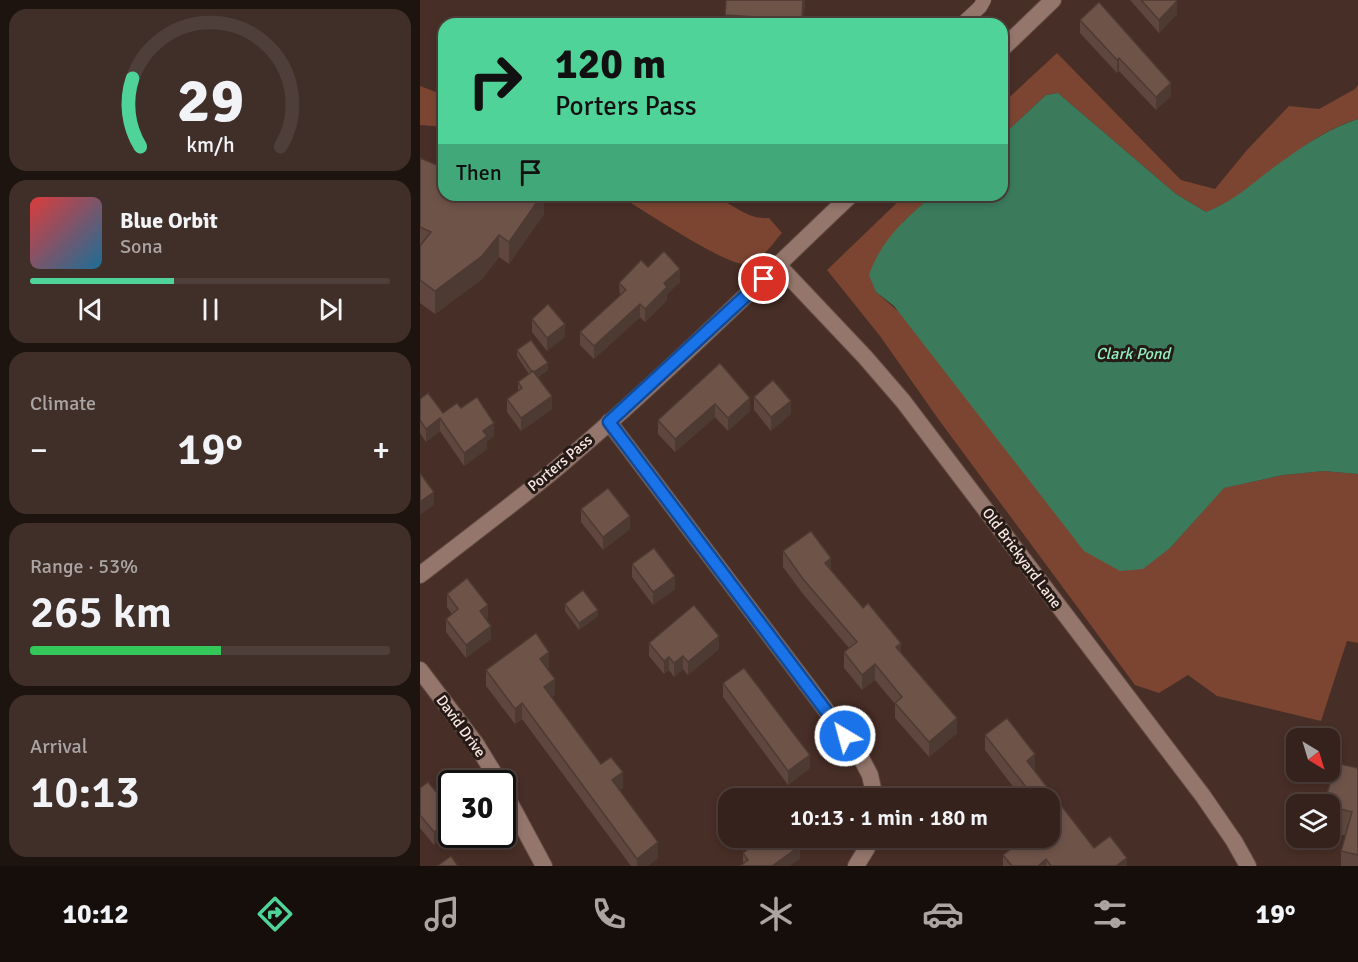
<!DOCTYPE html>
<html lang="en">
<head>
<meta charset="utf-8">
<style>
  body { margin:0; font-family:Signika,sans-serif; background:#402f29; color:#f1f3f6; height:100vh; display:flex; flex-direction:column; font-size:22px; white-space:nowrap }
  * { box-sizing:border-box; margin:0 }
  p { font-size:20px; color:#aaa4a3 }
  .icon { flex:none; width:33px; height:33px; fill:none; stroke:currentColor; stroke-width:2; stroke-linecap:round; stroke-linejoin:round }
  .map { position:relative; flex:1; overflow:hidden }
  .details { display:flex; flex-direction:column; gap:9px; padding:9px; background:#1d130f; width:420px }
  .details>* { flex:none }
  .banner { position:absolute; left:18px; top:18px; width:570px; height:183px; border-radius:18px; box-shadow:0 3px 9px #0003,0 0 0 2px #4f3f3b; background:#50d398; color:#111; overflow:hidden }
  .needle { width:39px; rotate:142deg }
  .controls { position:absolute; left:866px; top:728px; display:grid; gap:12px }
  .controls a { display:grid; place-items:center; width:54px; height:54px; border-radius:12px; background:#35221c; box-shadow:0 3px 9px #0003,0 0 0 2px #4f3f3b; font-size:30px }
  .speed { position:absolute; left:18px; top:770px; display:flex; gap:12px; font-size:30px; font-weight:700; text-align:center }
  .speed>* { display:grid; place-content:center; width:78px; height:78px; border-radius:50%; background:#35221c; box-shadow:0 3px 9px #0003,0 0 0 2px #4f3f3b; line-height:1 }
  .speed .limit { border:3px solid #111; border-radius:9px; background:#fff; color:#111 }
  .pin { position:absolute; display:grid; place-items:center; width:51px; height:51px; color:#fff; margin:-26px; border:3px solid #fff; border-radius:50%; box-shadow:0 2px 6px #0007 }
  .me { position:absolute; width:66px; margin:-33px; rotate:323deg; stroke-linejoin:round; filter:drop-shadow(0 0 4px #0008) }
  .turn { display:flex; align-items:center; gap:21px; height:126px; padding:0 18px; font-size:27px }
  .turn .icon { width:78px; height:78px; stroke-width:2.5 }
  .turn b { display:block; font-size:42px; line-height:51px }
  .then { display:flex; align-items:center; height:57px; padding:0 18px; background:#0003; gap:12px; font-size:22px }
  .big { font-size:45px; font-weight:600; line-height:1.1 }
  .details .tile { flex:1; display:flex; flex-direction:column; justify-content:center; gap:9px; min-width:0; padding:0 21px; border-radius:18px; background:#402f29 }
  .details .dial { align-items:center; gap:0 }
  .dial svg { height:156px; overflow:visible; fill:none; stroke:#4f3f3b; stroke-width:7; stroke-linecap:round; text-anchor:middle }
  .dial text { fill:#f1f3f6; stroke:none }
  .song { display:flex; align-items:center; gap:18px }
  .cover { width:72px; height:72px; border-radius:9px; background:linear-gradient(135deg,hsl(0 70% 55%),hsl(200 70% 35%)) }
  .played { height:6px; border-radius:3px; background:linear-gradient(90deg,#50d398 40%,#4f3f3b 40%) }
  .keys { display:flex; justify-content:space-around; direction:ltr }
  .heat { display:flex; justify-content:space-between; align-items:center; font-size:33px; direction:ltr }
  .charge { height:9px; border-radius:4px; background:linear-gradient(90deg,#34c759 53%,#4f3f3b 0) }
  .trip { position:absolute; left:298px; top:788px; width:342px; height:60px; border-radius:18px; background:#35221c; box-shadow:0 3px 9px #0003,0 0 0 2px #4f3f3b; font-weight:600; line-height:60px; text-align:center }
  .dock { display:flex; height:96px; justify-content:space-around; align-items:center; background:#150e0b; color:#aaa4a3 }
  .dock .icon { width:42px; height:42px }
  .dock .selected { color:#50d398 }
  .dock b { font-size:27px; color:#f1f3f6 }
  main { display:flex; flex:1; min-height:0 }
  .map>svg:first-child { display:block }
  .green { fill:#7c4532 }
  .water { fill:#3b7b5c }
  .lines { fill:none; stroke-linecap:round; stroke-linejoin:round }
  .service-casing { stroke:#624d45; stroke-width:15 }
  .minor-casing { stroke:#624d45; stroke-width:18 }
  .tertiary-casing { stroke:#624d45; stroke-width:18 }
  .service { stroke:#94766c; stroke-width:14 }
  .minor { stroke:#94766c; stroke-width:16 }
  .tertiary { stroke:#94766c; stroke-width:16 }
  .wall { fill:#5f473f }
  .shaded-wall { fill:#4d3a33 }
  .building { fill:#6e5349; stroke:#4d3a33; stroke-width:1.5 }
  .route-casing { stroke:#114b97; stroke-width:15 }
  .route { stroke:#1a73e8; stroke-width:10 }
  .labels { text-anchor:middle; dominant-baseline:central; stroke-width:6; stroke-linejoin:round; paint-order:stroke }
  .street-label { font-size:15px; fill:#f9e8e2; stroke:#251a16 }
  .water-label { font-size:16px; font-style:italic; fill:#91f0bf; stroke:#251a16 }
</style>
</head>
<body>
<main>
<section class="details">
<div class="tile dial"><svg viewBox="0 0 100 80">
<path d="M14 69A42 42 0 1 1 86 69"/>
<path d="M14 69A42 42 0 0 1 10 34" stroke="#50d398"/>
<text x="50" y="56" font-size="32" font-weight="700">29</text>
<text x="50" y="72" font-size="11">km/h</text>
</svg></div>
<div class="tile">
<div class="song"><i class="cover"></i><div><b>Blue Orbit</b><p>Sona</p></div></div>
<div class="played"></div>
<div class="keys"><svg class="icon" aria-label="previous" viewBox="0 0 24 24"><path d="M18 5L8 12l10 7zM5 5v14"/></svg><svg class="icon" aria-label="pause" viewBox="0 0 24 24"><path d="M8 5v14M16 5v14"/></svg><svg class="icon" aria-label="next" viewBox="0 0 24 24"><path d="M6 5l10 7-10 7zM19 5v14"/></svg></div>
</div>
<div class="tile"><p>Climate</p>
<div class="heat"><a>−</a><b class="big">19°</b><a>+</a></div>
</div>
<div class="tile"><p>Range · 53%</p><b class="big">265 km</b><div class="charge"></div></div>
<div class="tile"><p>Arrival</p><b class="big">10:13</b></div>
</section>
<div class="map">
<svg width="938" height="866" viewBox="0 0 938 866">
  <rect width="100%" height="100%" fill="#472e26"/>
  <g class="green">
    <path d="M637,53l124,127 34,9 32,-39 42,-44 30,3 36,-20 3,-4v34c-59,17 -97,72 -152,93l-30,-18 -118,-101 -12,2 -44,41v-32z"/>
    <path d="M0,86l24,9v32l-24,-2z"/>
    <path d="M198,195h90c24,6 37,25 61,23l13,15c-10,11 -21,30 -38,31 -21,0 -104,-56 -126,-69z"/>
    <path d="M485,195h28l-30,27 -27,70 294,256 53,-60 60,-13 41,-4 34,3v169l-11,-2 -26,80 -104,-25 -29,-21 -29,18 -24,-8 -196,-265 -59,-84 -53,-66z"/>
  </g>
  <path class="water" d="M638,93l118,101 30,18c30,-11 52,-34 78,-52 22,-16 48,-33 74,-41v355l-34,-3 -41,4 -59,13 -54,60 -27,21 -23,2 -36,-20 -190,-245 -18,-14 -7,-17c12,-35 37,-57 64,-80h69v-59l44,-41z"/>
  <g class="lines">
    <defs>
      <path id="service" d="M542,24l18,-17 4,-7"/>
      <g id="minor">
        <path d="M358,265l87,92 38,44 300,395 31,45 14,25"/>
        <path d="M189,422l250,332 11,21 5,23"/>
        <path d="M0,670l56,74 24,39"/>
        <path d="M82,788l42,78"/>
        <path d="M436,866l11,-18 3,-11"/>
      </g>
      <g id="tertiary">
        <path d="M582,49l51,-49"/>
        <path d="M0,575c46,-36 92,-70 137,-107 102,-86 197,-181 294,-273"/>
      </g>
    </defs>
    <use href="#service" class="service-casing"/>
    <use href="#minor" class="minor-casing"/>
    <use href="#tertiary" class="tertiary-casing"/>
    <use href="#service" class="service"/>
    <use href="#minor" class="minor"/>
    <use href="#tertiary" class="tertiary"/>
  </g>
  <g class="wall">
    <path d="M306,0h79l-2,24h-78z"/>
    <path d="M710,0h46l1,14 -18,19z"/>
    <path d="M660,20l91,76 -15,14 -37,-39 -2,2 -37,-40z"/>
    <path d="M0,158l24,37h100v19l-35,50 -10,-7 -17,22 -47,35 -15,-11z"/>
    <path d="M228,267l32,15 -13,12v6l-22,22 -5,-5 -46,42 -14,-14v-13l40,-36 -1,-13z"/>
    <path d="M112,319l33,18 -18,14 -15,-19z"/>
    <path d="M97,350l31,20 -10,7 14,32 -31,22 -14,-19v-13l11,-8v-9l11,-8 -12,-18z"/>
    <path d="M300,363l30,48 -22,20 -13,-14 -40,35 -17,-18v-14z"/>
    <path d="M334,397l37,17 -20,17 -17,-21z"/>
    <path d="M0,399l23,14 18,-5 33,28 -7,5v8l-23,17 -24,-35 -14,11 -6,-9z"/>
    <path d="M161,509l49,20 -27,21 -22,-28z"/>
    <path d="M363,551l48,20 70,81 56,81 -28,24 -34,-39v-14l-20,-24 -13,10 -18,-22v-16l5,-4 -46,-54 -20,-27z"/>
    <path d="M212,564l43,25 -22,16 -21,-28z"/>
    <path d="M27,594l41,24 -2,1 5,20 -25,19 -20,-26v-13l6,-5 -5,-7z"/>
    <path d="M145,604l33,12 -19,14 -14,-19z"/>
    <path d="M229,643l70,6 -31,26 -5,-6 -9,8 -5,-7 -5,4 -15,-18z"/>
    <path d="M129,667l-2,2 8,25 -3,3 49,67 22,24 -4,2 39,68 -10,8h-17l-109,-147 -7,5 -29,-38v-16z"/>
    <path d="M303,683l87,85 -22,17 -65,-88z"/>
    <path d="M565,735l50,34 -1,1 60,78 33,18h-124v-11l47,-18v-39h-34v-3l2,-2 -33,-43z"/>
    <path d="M938,768v98h-17v-15l5,-15 -17,-5v-27z"/>
    <path d="M0,788l32,23 -18,34 -14,-17z"/>
    <path d="M323,853l57,6 -57,5z"/>
  </g>
  <g class="shaded-wall">
    <path d="M383,0h2l-2,24h-1z"/>
    <path d="M757,1v13l-18,19v-13z"/>
    <path d="M699,58v13l-2,2v-13z"/>
    <path d="M751,83v13l-15,14v-13z"/>
    <path d="M122,195h2v19l-35,50v-22z"/>
    <path d="M79,235v22l-17,22 -47,35v-23z"/>
    <path d="M260,269v13l-13,12v6l-22,22v-13l19,-26z"/>
    <path d="M220,304v13l-46,42v-13z"/>
    <path d="M145,324v13l-18,14v-13z"/>
    <path d="M128,363v7l-15,10v-7z"/>
    <path d="M132,396v13l-31,22v-13z"/>
    <path d="M330,398v13l-22,20v-13z"/>
    <path d="M371,401v13l-20,17v-14z"/>
    <path d="M295,404v13l-40,35v-13z"/>
    <path d="M20,418v13l-14,11v-13z"/>
    <path d="M74,423v13l-7,5v8l-23,17v-13l19,-22z"/>
    <path d="M14,492v13l-14,10v-13z"/>
    <path d="M210,516v13l-27,21v-13z"/>
    <path d="M411,558v16l-6,-11z"/>
    <path d="M255,576v13l-22,16v-13z"/>
    <path d="M68,605v13l-8,6v-13z"/>
    <path d="M178,610v6l-19,14v-7z"/>
    <path d="M71,626v13l-25,19v-13z"/>
    <path d="M299,636v13l-31,26v-13z"/>
    <path d="M481,643v16l-5,-12z"/>
    <path d="M129,652v15l-9,7v-15z"/>
    <path d="M263,656v13l-9,8v-14z"/>
    <path d="M249,657v13l-5,4v-13z"/>
    <path d="M455,664v16l-13,10v-15z"/>
    <path d="M135,679v15l-11,8v-15z"/>
    <path d="M102,703v16l-7,5v-15z"/>
    <path d="M537,718v15l-28,24v-15z"/>
    <path d="M615,754v15l-8,6v-14z"/>
    <path d="M390,755v13l-22,17v-14z"/>
    <path d="M203,772v16l-11,8v-16z"/>
    <path d="M32,818v13l-18,14v-13z"/>
    <path d="M238,842v16l-10,8h-11v-7z"/>
    <path d="M380,846v13l-10,7h-18z"/>
    <path d="M707,858v8h-11z"/>
    <path d="M626,859v7h-8z"/>
  </g>
  <g class="building">
    <path d="M306,0h77l-1,20 -77,-5z"/>
    <path d="M721,0h35l1,1 -18,19z"/>
    <path d="M679,2l72,81 -15,14 -37,-39 -2,2 -37,-40z"/>
    <path d="M0,158l24,10v27h98l-33,47 -10,-7 -17,21 -47,35 -15,-11v-34l11,-14 -11,-5z"/>
    <path d="M244,251l16,18 -16,14 3,4 -22,22 -5,-5 -46,42 -14,-14 46,-42 -7,-7 22,-23 7,7z"/>
    <path d="M128,304l17,20 -18,14 -15,-19z"/>
    <path d="M111,340l17,23 -14,9 -1,-1 -1,1 -15,-22z"/>
    <path d="M300,363l30,35 -22,20 -13,-14 -40,35 -17,-19z"/>
    <path d="M113,371l19,25 -31,22 -14,-19 15,-11 -4,-6z"/>
    <path d="M353,380l18,21 -20,16 -17,-20z"/>
    <path d="M8,393l15,20 14,-10 4,5 16,-11 17,26 -11,8 4,5 -23,17 -24,-35 -14,11 -6,-9v-21z"/>
    <path d="M0,473l14,19 -14,10z"/>
    <path d="M188,488l22,28 -27,21 -22,-28z"/>
    <path d="M391,531l20,27 -6,5 38,45 5,-5 33,40 -5,4 61,71 -28,24 -34,-39 7,-6 -27,-33 -13,11 -18,-23 13,-10 -54,-63 -20,-28z"/>
    <path d="M234,548l21,28 -22,16 -21,-28z"/>
    <path d="M47,578l21,27 -8,6 11,15 -25,19 -20,-26 12,-10 -11,-15z"/>
    <path d="M163,590l15,20 -19,13 -14,-19z"/>
    <path d="M274,605l25,31 -31,26 -5,-6 -9,7 -5,-6 -5,4 -15,-18z"/>
    <path d="M116,633l13,19 -9,7 15,20 -11,8 57,77 10,-7 12,15 -11,8 46,62 -21,17 -115,-156 -7,6 -29,-39z"/>
    <path d="M324,668l66,87 -22,16 -65,-88z"/>
    <path d="M587,718l28,36 -8,7 67,87 16,-12 17,22 -11,8h-65l-5,-7 -8,7h-26l-9,-11 23,-18h24v-39h-32l-2,-3 10,-8 -41,-52z"/>
    <path d="M916,763l22,5v87l-17,-4 11,-39 -23,-6v-2h-5z"/>
    <path d="M8,782l24,29v7l-18,14 -14,-17v-27z"/>
    <path d="M345,837h28l7,9 -28,20h-32l8,-6 -5,-7z"/>
    <path d="M31,856l7,10h-21z"/>
  </g>
  <g class="lines">
    <defs>
      <path id="route" d="M344,279l-155,143 236,314"/>
    </defs>
    <use href="#route" class="route-casing"/>
    <use href="#route" class="route"/>
  </g>
  <g class="labels">
    <g class="street-label">
      <text transform="translate(140 463) rotate(-40)">Porters Pass</text>
      <text transform="translate(602 558) rotate(53)">Old Brickyard Lane</text>
      <text transform="translate(41 726) rotate(54)">David Drive</text>
    </g>
    <g class="water-label">
      <text x="713" y="354">Clark Pond</text>
    </g>
  </g>
</svg>
<div class="controls">
<a><svg class="needle" viewBox="-14 -14 28 28"><path d="M0-13l5 13h-10z" fill="#e53935"/><path d="M0 13l5-13h-10z" fill="#aaa4a3"/></svg></a>
<a><svg class="icon" aria-label="layers" viewBox="0 0 24 24"><path d="M12 4l9 5-9 5-9-5zM3 14l9 5 9-5"/></svg></a>
</div>
<div class="speed"><div class="limit">30</div></div>
<div class="pin" style="left:344px;top:279px;background:#d93025"><svg class="icon" aria-label="arrive" viewBox="0 0 24 24"><path d="M6 21V4h12l-3 4 3 4H6"/></svg></div>
<svg class="me" style="left:425px;top:736px" viewBox="-20 -20 40 40"><circle r="17" fill="#1a73e8" stroke="#fff" stroke-width="3"/><path d="M0-11L8 9 0 5-8 9z" fill="#fff"/></svg>
<div class="trip">10:13 · 1 min · 180 m</div>
<div class="banner">
<div class="turn"><svg class="icon" aria-label="right" viewBox="0 0 24 24"><path d="M7 20v-9h11M14 6l5 5-5 5"/></svg><div><b>120 m</b>Porters Pass</div></div>
<div class="then">Then<svg class="icon" aria-label="arrive" viewBox="0 0 24 24"><path d="M6 21V4h12l-3 4 3 4H6"/></svg></div>
</div>
</div>
</main>
<nav class="dock">
<b>10:12</b>
<svg class="icon selected" aria-label="directions" viewBox="0 0 24 24"><path d="M12 3l9 9-9 9-9-9zM9 14v-3h6M13 9l2 2-2 2"/></svg>
<svg class="icon" aria-label="music" viewBox="0 0 24 24"><path d="M9 18V5l10-2v13"/><circle cx="6" cy="18" r="3"/><circle cx="16" cy="16" r="3"/></svg>
<svg class="icon" aria-label="phone" viewBox="0 0 24 24"><path d="M5 4h4l2 5-3 2q2 4 5 5l2-3 5 2v4C11 20 4 13 5 4z"/></svg>
<svg class="icon" aria-label="climate" viewBox="0 0 24 24"><path d="M12 3v18M4 7l16 10M4 17L20 7"/></svg>
<svg class="icon" aria-label="car" viewBox="0 0 24 24"><path d="M5 17H2v-5l4-1 3-4h7l3 4 3 1v5h-3M9 17h6M6 11h13"/><circle cx="7" cy="17" r="2"/><circle cx="17" cy="17" r="2"/></svg>
<svg class="icon" aria-label="filters" viewBox="0 0 24 24"><path d="M4 7h16M4 17h16"/><circle cx="9" cy="7" r="2"/><circle cx="15" cy="17" r="2"/></svg>
<b>19°</b>
</nav>
</body>
</html>
